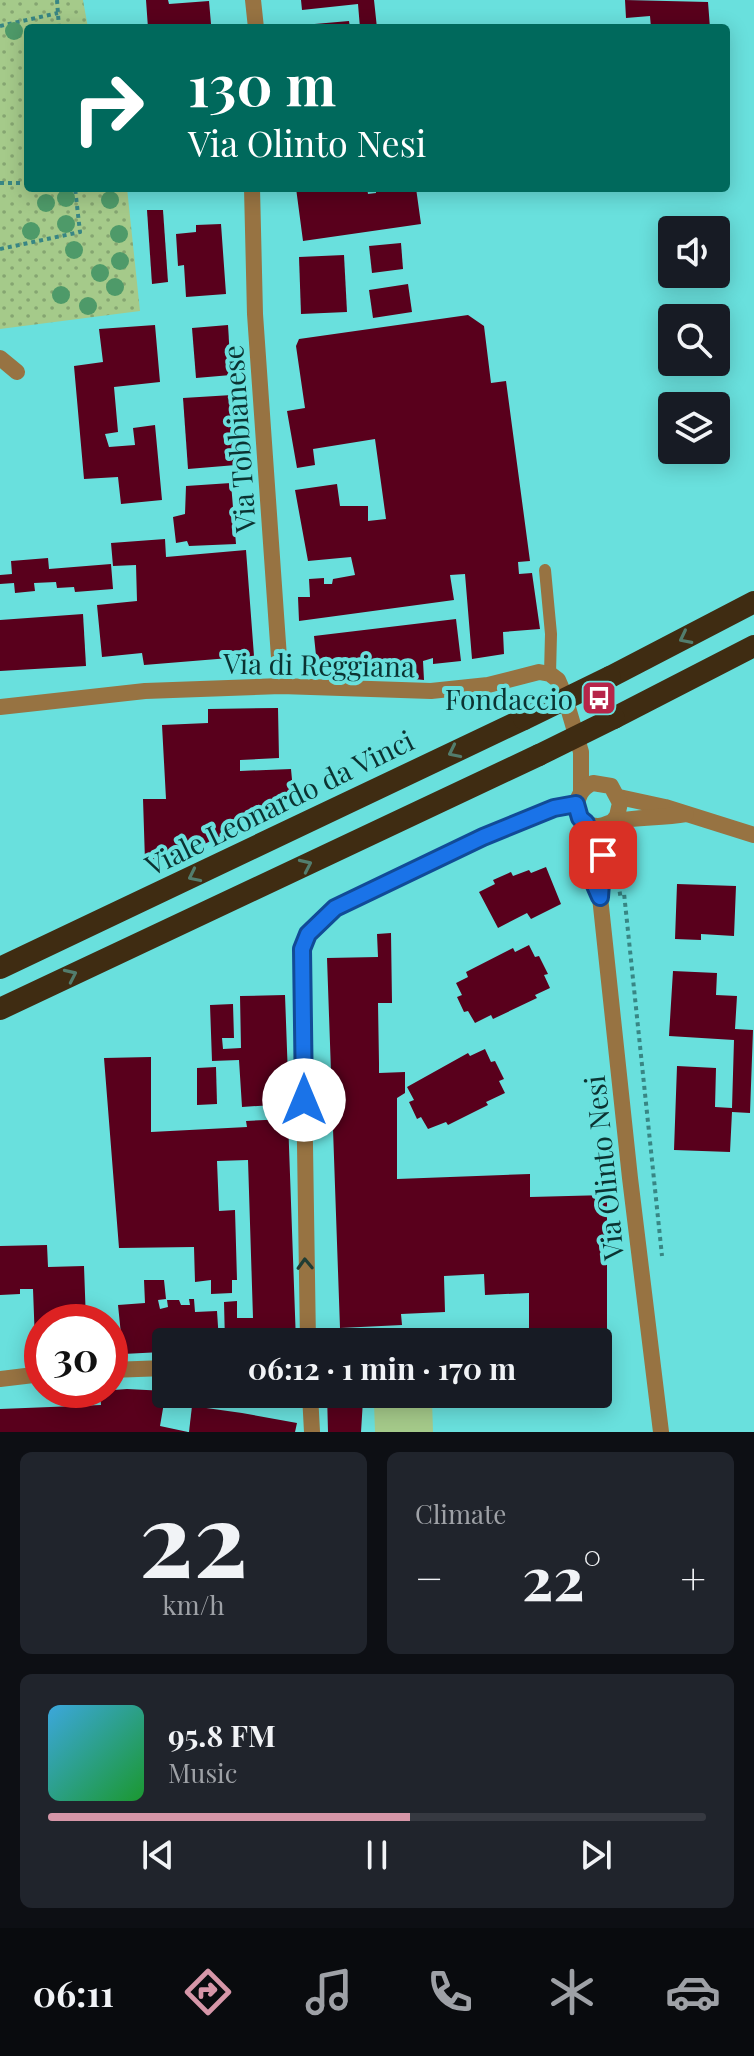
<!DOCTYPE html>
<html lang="en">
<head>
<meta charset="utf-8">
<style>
  body { margin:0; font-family:"Playfair Display",serif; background:#20242c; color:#f1f3f6; height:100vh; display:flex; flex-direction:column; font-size:30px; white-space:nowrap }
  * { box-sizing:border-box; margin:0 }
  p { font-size:26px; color:#9ea1a6 }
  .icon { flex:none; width:44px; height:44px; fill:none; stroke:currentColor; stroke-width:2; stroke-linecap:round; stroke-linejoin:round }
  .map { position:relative; height:1432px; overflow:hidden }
  .details { display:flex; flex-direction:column; gap:20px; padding:20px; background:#0d0f14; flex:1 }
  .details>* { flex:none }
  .hud { position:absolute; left:24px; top:24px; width:706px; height:168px; border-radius:8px; box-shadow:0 4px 20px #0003; background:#00695c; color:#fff; overflow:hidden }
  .controls { position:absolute; left:658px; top:216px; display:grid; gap:16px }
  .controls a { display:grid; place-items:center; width:72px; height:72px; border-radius:8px; background:#171b24; box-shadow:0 4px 20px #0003; font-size:40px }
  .speed { position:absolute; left:24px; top:1304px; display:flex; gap:16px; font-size:40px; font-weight:700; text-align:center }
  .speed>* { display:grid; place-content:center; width:104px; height:104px; border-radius:50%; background:#171b24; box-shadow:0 4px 20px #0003; line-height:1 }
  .speed .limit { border:12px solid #d22; background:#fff; color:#111 }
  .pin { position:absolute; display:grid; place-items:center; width:68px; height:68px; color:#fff; margin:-34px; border-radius:16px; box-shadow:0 4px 12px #0006 }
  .me { position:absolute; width:88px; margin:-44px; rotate:0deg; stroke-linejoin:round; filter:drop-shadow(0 0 6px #0008) }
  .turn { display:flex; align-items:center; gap:28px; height:168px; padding:0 32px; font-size:36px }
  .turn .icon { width:104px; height:104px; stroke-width:2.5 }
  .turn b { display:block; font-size:56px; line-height:68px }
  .big { font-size:60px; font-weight:700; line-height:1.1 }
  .details .card { flex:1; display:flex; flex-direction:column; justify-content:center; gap:12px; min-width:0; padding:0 28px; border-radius:12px; background:#20242c }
  .details .dial { align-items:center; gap:0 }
  .dial b { font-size:104px; line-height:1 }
  .song { display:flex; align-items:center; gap:24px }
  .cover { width:96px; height:96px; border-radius:12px; background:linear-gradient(135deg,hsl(200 70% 55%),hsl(130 70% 35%)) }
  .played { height:8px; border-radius:4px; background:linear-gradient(90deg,#d696a8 55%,#363941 55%) }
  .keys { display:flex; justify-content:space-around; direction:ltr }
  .heat { display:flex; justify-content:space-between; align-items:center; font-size:44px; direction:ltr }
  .details .tiles { flex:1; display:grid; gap:20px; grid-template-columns:1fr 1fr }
  .card:last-child { grid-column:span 2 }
  .trip { position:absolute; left:152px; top:1328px; width:460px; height:80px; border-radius:8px; background:#171b24; box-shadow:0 4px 20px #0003; font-weight:700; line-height:80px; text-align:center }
  .menu { display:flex; height:128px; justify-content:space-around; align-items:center; background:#090b0e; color:#9ea1a6 }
  .menu .icon { width:56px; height:56px }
  .menu .on { color:#d696a8 }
  .menu b { font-size:36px; color:#f1f3f6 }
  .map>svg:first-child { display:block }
  .grass { fill:url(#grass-dots) }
  .pitch { fill:#a5ca8a }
  .building { fill:#59001c }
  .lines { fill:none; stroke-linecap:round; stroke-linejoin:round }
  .path { stroke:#388684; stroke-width:4; stroke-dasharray:4 4; stroke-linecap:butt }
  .service { stroke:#977342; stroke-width:12 }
  .minor { stroke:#977342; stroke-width:16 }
  .tertiary { stroke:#977342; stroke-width:16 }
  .trunk { stroke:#3f2c12; stroke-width:22 }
  .trunk-bridge { stroke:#3f2c12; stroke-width:22 }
  .tree { fill:#4e9a69 }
  .oneway { stroke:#527d6d }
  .oneway2 { stroke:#203d34 }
  .route-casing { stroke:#114b97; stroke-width:20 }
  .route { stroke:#1a73e8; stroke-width:14 }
  .labels { text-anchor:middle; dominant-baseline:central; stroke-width:8; stroke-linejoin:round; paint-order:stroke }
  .street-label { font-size:28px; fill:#0b3332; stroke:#69e0dd }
  .poi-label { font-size:28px; fill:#0b3332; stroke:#69e0dd; text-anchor:end }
</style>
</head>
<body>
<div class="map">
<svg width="754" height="1432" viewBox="0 0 754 1432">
  <defs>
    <pattern id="grass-dots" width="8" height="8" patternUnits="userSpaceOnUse" patternTransform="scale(2)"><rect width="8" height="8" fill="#a5ca8a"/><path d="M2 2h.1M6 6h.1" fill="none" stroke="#85a571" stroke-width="1.8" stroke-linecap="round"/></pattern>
  </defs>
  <rect width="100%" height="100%" fill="#69e0dd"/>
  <path class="grass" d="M0,0h83l5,28h-60v160h99l13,123 -140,18z"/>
  <path class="pitch" d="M432,1400l1,32h-58l-1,-29z"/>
  <g class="building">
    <path d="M146,0h22l1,4 40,-3 2,23h5v4h-68z"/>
    <path d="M301,0h73l3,28h-17l-2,-24 -56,6z"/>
    <path d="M625,0l83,2 2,26h-59l-1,-12 -24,2z"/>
    <path d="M349,21l1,7h-47v-3z"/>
    <path d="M296,188h71l1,6 8,-1v-5h40l5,36 -118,17z"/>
    <path d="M147,210h16l5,72 -16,2z"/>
    <path d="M221,224l5,70 -40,3 -2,-32 -6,1 -2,-32 20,-2v-7z"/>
    <path d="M401,243l2,26 -31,4 -3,-27z"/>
    <path d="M344,255l3,57 -46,2 -2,-57z"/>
    <path d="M408,284l4,28 -39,6 -4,-28z"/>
    <path d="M468,315l16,11 7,57 15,-2 24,180 -12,1 1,12 13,-1 8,56 -37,3 1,22 -32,5 -7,-85 -15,1 4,25 -155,21 -1,-24h12l-1,-18 15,-1v6h8l1,-5 22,-4 -4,-18 -43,4 -13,-71 42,-6 3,22h28v15l18,-2 -11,-80 -62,10 2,16 -18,3 -10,-57 18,-3 -9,-62 3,-7z"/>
    <path d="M155,325l5,57 -46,5 4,45 -13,2 4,13 26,-2 -2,-17 22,-3 7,75 -41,4 -3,-27 -34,2 -10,-113 29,-4 -4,-33z"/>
    <path d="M228,325l3,50 -35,3 -4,-50z"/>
    <path d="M232,395l4,70 -48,4 -5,-71z"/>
    <path d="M231,483l5,61 -47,2 -2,-5 -11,2 -3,-26 12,-3 1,-28z"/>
    <path d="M165,539l1,18 80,-7 8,106 -110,9 -2,-12 -40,4 -5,-52 40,-4 -1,-36 -23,1 -2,-23z"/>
    <path d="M48,558l1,11 62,-5 2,25 -38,3 -1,-5 -17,1 -1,-6 -22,1 1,8 -20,2 -1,-10 -14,1v-9l12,-1 -1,-13z"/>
    <path d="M83,614l3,52 -86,5v-51z"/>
    <path d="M456,619l5,42 -28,3v-6l-10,3 1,19 -69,-7 -37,2 -4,-39z"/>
    <path d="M278,708l1,50 -39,2v11l51,-2 3,32 -127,61 -22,-1 -2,-62h23l-4,-74 46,-2v-14z"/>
    <path d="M546,867l15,37 -30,15 -4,-6 -29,15 -19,-36 16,-8 -2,-4 18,-8 2,4 16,-6 2,3z"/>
    <path d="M677,884l59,2 -2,50 -33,-2v6l-26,-1z"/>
    <path d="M391,933l1,70h-14l1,60v10l26,-1v21l-8,5v81l133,-5v23l77,-2v143l-52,4h-89v-2l63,-7v-40l-44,2 -1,-21 -40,2 1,36 -44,2 1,11 -62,3 -13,-370 51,-1 -1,-23z"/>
    <path d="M529,945l6,12 4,-1 9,18 -4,1 6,13 -15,7 2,3 -44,21 -2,-4 -16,8 -7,-12 -4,1 -7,-15 5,-2 -6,-12 12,-6 -2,-5 47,-24 2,4z"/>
    <path d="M673,971l44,2 -1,22 21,1 -2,33 18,1 -3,83 -18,-1 -2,40 -56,-2 3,-84 39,2 -1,39 17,1 2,-68 -65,-4z"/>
    <path d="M285,995l4,109 -47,3 -3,-47 -27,1 -2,-56 23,-1 1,34h-12l1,11 18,-1 -1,-52z"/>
    <path d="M485,1049l6,13 4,-1 9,18 -5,2 6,12 -19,9 2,3 -40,20 -2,-3 -18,7 -7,-12 -4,2 -8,-17 5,-2 -7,-13 61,-34 2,3z"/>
    <path d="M151,1057v75l96,-5 -1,-6 42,-2 8,223h-71l-1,-40 13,-1v17h16l-5,-158 -31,1 2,50 16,-1 2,70h-5v13l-21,1v-14l-16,2 -1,-35 -75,1 -15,-190z"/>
    <path d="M216,1067l1,37 -20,1v-37z"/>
    <path d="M47,1245l1,22 36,-1 2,56h-44v20h-7l-2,-53h-13v5l-20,1v-49z"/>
    <path d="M144,1280h20l2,19 -8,1 2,9 8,-2 -1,-7h12l2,5h9l-1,-6h5l1,13 22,-1 2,31h-53l-5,2 1,8 -39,2 -5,-49 27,-2z"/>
    <path d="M127,1389l39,2 -6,35 28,6h-188v-23l101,-4 -1,-14z"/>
    <path d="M327,1394h110v2l-74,4 -2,32h-33z"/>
    <path d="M192,1406l50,7 55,10 -2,9h-106z"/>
  </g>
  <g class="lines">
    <g class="path">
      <path d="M57,0l2,28"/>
      <path d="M0,26l58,-13"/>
      <path d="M0,183h28"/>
      <path d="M0,249l80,-17 -5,-44"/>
      <path d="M618,894l6,-1 38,363"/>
    </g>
    <path class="service" d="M545,570l6,64 -1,40"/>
    <g class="minor">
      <path d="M253,0l3,28"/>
      <path d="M252,188l3,126 26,372"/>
      <path d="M0,358l17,14"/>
      <path d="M308,1342l-6,-393 6,-15 27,-26 148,-71 71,-29 22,-4"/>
      <path d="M110,1370l56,-2"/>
      <path d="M0,1379l42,-5"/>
      <path d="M310,1394l2,38"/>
    </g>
    <g class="tertiary">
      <path d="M0,707l145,-16 136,-5 150,5 57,-6 51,-13 11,2 8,6 6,14 17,58v38"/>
      <path d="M619,797l46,10 89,28"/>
      <path d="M613,821l4,-5 3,-13 -9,-17 -18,-3c-22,8 -22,43 5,43 7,0 11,-4 18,-5 22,-4 46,-3 70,-7"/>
      <path d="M586,823v15l10,50"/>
      <path d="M601,826l2,29 -3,42 30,281 31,254"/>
    </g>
    <g class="trunk">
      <path d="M610,677l144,-75"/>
      <path d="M614,718l140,-72"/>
      <path d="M0,968l524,-249"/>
      <path d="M0,1009l539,-254"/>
    </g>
    <g class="trunk-bridge">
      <path d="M524,719l86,-42"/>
      <path d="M539,755l75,-37"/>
    </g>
  </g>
  <g class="tree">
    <circle cx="14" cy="31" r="9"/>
    <circle cx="66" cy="198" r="9"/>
    <circle cx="110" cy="200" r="9"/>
    <circle cx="46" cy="203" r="9"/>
    <circle cx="66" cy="224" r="9"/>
    <circle cx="31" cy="231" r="9"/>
    <circle cx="119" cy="234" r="9"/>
    <circle cx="74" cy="250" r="9"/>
    <circle cx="120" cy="261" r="9"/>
    <circle cx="100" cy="273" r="9"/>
    <circle cx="115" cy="287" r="9"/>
    <circle cx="61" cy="295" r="9"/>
    <circle cx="88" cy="306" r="9"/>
  </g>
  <defs><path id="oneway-chevron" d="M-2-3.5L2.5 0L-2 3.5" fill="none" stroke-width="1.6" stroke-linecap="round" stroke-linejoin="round" transform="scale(2)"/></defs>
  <g class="oneway">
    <use href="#oneway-chevron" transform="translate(685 638) rotate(153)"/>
    <use href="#oneway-chevron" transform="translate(454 752) rotate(154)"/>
    <use href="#oneway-chevron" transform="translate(306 865) rotate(-25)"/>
    <use href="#oneway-chevron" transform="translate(194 876) rotate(154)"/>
    <use href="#oneway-chevron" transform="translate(71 975) rotate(-25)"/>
  </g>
  <use class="oneway2" href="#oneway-chevron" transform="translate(305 1264) rotate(-92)"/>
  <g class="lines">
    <defs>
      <path id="route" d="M304,1100l-2,-151 6,-15 27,-26 148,-71 71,-29 22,-4 4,14 6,5 7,58 7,16 3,-42"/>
    </defs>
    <use href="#route" class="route-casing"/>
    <use href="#route" class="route"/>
  </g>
  <defs>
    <symbol id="bus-square" viewBox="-11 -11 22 22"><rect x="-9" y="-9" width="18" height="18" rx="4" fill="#b62549" stroke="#69e0dd"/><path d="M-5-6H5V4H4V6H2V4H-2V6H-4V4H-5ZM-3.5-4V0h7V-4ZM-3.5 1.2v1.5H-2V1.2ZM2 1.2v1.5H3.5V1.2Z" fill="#fff"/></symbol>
  </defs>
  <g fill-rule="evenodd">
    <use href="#bus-square" x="579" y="678" width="40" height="40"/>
  </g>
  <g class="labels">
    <g class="street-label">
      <text transform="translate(238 439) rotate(-94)">Via Tobbianese</text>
      <text transform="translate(319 664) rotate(1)">Via di Reggiana</text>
      <text transform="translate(279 802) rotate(-26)">Viale Leonardo da Vinci</text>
      <text transform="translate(603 1168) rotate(-96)">Via Olinto Nesi</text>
    </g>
    <g class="poi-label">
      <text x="573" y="698">Fondaccio</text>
    </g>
  </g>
</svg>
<div class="controls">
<a><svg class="icon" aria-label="sound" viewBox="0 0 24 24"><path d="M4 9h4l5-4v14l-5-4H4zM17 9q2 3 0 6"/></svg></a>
<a><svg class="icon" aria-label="search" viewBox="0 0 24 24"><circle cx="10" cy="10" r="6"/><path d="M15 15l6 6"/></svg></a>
<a><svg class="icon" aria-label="layers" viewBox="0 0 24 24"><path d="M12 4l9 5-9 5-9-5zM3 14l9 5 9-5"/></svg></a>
</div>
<div class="speed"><div class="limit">30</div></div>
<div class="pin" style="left:603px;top:855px;background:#d93025"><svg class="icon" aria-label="arrive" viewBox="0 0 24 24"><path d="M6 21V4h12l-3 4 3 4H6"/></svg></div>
<svg class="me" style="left:304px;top:1100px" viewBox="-20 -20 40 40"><circle r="19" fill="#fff"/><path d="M0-13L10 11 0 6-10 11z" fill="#1a73e8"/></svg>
<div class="trip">06:12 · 1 min · 170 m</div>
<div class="hud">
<div class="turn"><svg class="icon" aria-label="right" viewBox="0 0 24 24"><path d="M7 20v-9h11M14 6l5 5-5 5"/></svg><div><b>130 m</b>Via Olinto Nesi</div></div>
</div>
</div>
<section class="details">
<div class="tiles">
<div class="card dial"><b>22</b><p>km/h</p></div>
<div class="card"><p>Climate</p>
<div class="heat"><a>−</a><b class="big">22°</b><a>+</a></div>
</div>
<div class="card">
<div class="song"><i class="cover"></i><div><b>95.8 FM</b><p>Music</p></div></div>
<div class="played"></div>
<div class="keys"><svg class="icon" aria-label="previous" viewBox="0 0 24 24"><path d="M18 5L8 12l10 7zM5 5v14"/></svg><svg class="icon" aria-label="pause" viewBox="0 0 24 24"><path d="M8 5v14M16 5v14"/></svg><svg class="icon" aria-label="next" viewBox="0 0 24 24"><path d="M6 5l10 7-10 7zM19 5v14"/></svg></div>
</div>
</div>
</section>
<nav class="menu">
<b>06:11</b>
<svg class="icon on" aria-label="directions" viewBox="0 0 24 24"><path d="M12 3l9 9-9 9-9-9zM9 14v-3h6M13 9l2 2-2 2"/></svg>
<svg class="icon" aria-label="music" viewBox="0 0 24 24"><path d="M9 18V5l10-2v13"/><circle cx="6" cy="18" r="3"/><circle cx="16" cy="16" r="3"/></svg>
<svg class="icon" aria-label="phone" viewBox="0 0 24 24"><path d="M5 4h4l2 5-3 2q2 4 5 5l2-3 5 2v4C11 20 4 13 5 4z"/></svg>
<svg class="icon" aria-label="climate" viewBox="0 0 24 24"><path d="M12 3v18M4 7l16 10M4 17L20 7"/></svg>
<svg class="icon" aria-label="car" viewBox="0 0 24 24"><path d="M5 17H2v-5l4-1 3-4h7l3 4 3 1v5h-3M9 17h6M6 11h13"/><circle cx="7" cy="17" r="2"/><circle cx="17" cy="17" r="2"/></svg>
</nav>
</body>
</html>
